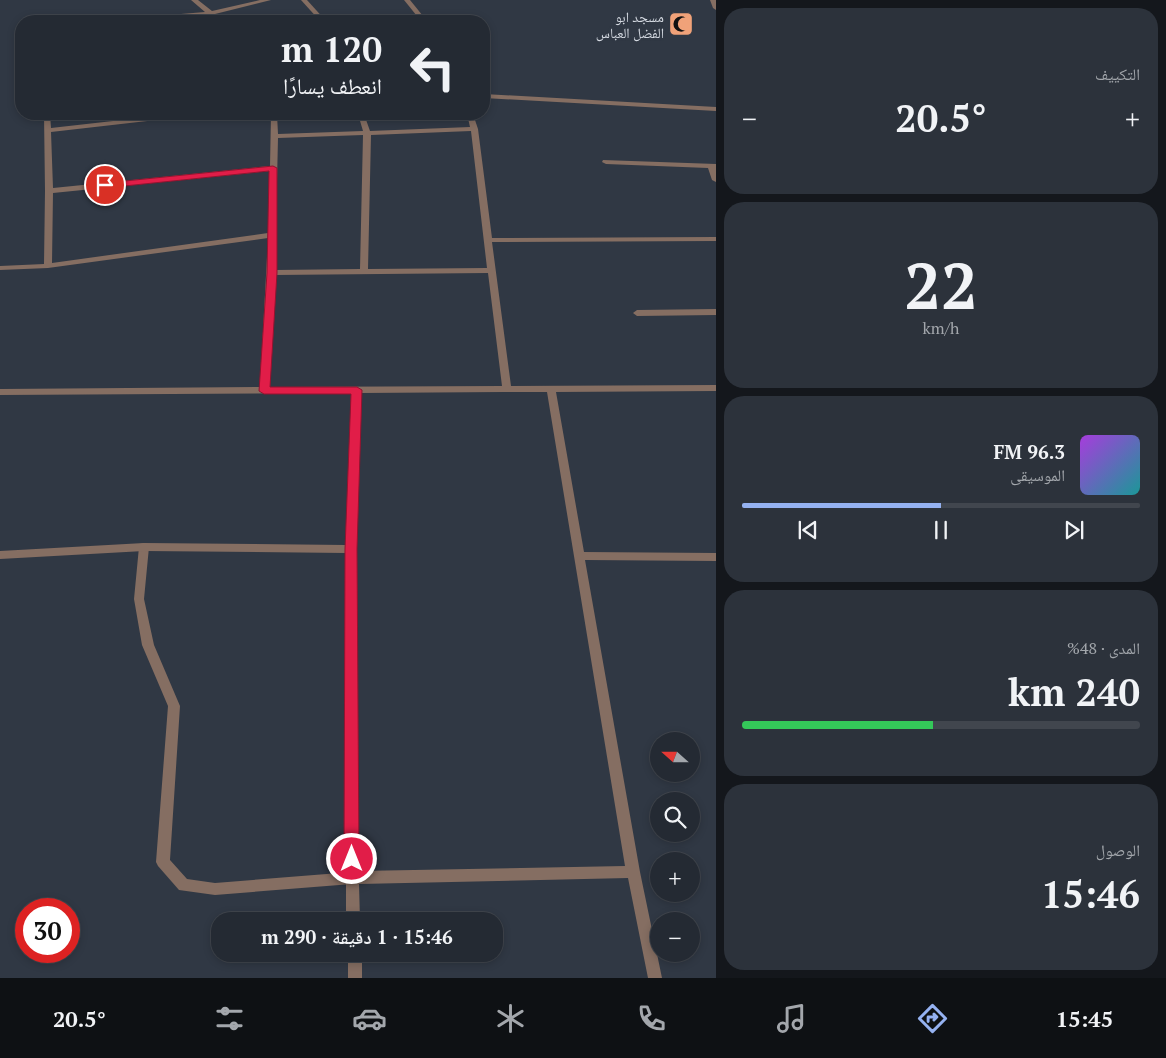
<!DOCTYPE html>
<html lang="ar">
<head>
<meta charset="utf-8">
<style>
  body { margin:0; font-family:"PT Serif","Noto Naskh Arabic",serif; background:#2c323b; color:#f1f3f6; direction:rtl; height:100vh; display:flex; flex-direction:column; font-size:19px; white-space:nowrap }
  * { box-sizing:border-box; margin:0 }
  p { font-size:16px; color:#a3a7ac }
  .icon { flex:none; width:28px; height:28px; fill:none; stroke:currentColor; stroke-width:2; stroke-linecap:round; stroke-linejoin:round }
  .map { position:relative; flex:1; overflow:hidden; direction:ltr }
  .sheet { display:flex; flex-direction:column; gap:8px; padding:8px; background:#14171c; width:450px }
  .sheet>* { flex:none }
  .guide { position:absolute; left:15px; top:15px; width:475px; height:105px; border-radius:20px; box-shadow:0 2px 8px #0003,0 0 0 1px #41464e; direction:rtl; background:#242a33; color:#f1f3f6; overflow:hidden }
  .needle { width:32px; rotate:291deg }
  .buttons { position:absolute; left:650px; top:732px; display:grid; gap:10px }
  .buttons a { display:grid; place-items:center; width:50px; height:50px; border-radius:50%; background:#242a33; box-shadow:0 2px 8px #0003,0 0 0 1px #41464e; font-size:25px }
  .speed { position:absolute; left:15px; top:898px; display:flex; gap:10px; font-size:25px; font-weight:700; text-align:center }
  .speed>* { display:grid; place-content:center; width:65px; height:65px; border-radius:50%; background:#242a33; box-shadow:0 2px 8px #0003,0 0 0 1px #41464e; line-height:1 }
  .speed .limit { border:8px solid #d22; background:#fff; color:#111 }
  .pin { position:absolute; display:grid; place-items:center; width:42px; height:42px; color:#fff; margin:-21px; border:2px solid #fff; border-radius:50%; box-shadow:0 1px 5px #0007 }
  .me { position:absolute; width:55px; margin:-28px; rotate:0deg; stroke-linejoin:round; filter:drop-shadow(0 0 4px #0008) }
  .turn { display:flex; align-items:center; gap:18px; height:105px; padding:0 25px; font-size:22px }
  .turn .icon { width:65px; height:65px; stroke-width:2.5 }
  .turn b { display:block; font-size:35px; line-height:42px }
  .big { font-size:38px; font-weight:600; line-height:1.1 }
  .sheet .widget { flex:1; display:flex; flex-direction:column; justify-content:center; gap:8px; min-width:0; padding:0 18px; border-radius:20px; background:#2c323b }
  .sheet .dial { align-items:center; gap:0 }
  .dial b { font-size:65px; line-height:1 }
  .song { display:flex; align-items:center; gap:15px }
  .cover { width:60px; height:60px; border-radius:8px; background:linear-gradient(135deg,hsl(280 70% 55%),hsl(180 70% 35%)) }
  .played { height:5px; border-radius:2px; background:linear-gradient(90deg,#95b2f1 50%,#41464e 50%) }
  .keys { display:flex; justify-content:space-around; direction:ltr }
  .heat { display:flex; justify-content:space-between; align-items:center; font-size:28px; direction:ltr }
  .charge { height:8px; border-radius:4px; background:linear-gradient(90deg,#34c759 48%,#41464e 0) }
  .trip { position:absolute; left:211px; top:912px; width:292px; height:50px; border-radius:20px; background:#242a33; box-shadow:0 2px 8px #0003,0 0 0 1px #41464e; font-weight:600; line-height:50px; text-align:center; direction:rtl }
  .tabs { display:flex; height:80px; justify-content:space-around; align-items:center; background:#0e1114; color:#a3a7ac }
  .tabs .icon { width:35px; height:35px }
  .tabs .current { color:#95b2f1 }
  .tabs b { font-size:22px; color:#f1f3f6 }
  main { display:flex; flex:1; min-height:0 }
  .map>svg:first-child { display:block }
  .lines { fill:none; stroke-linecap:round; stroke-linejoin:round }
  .service { fill:#856e62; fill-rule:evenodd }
  .minor { fill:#856e62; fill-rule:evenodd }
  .route { fill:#e11d48; stroke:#92132f }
  .labels { text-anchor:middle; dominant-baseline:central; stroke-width:5; stroke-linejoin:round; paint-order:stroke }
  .far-poi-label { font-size:14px; fill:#d4d9e1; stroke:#303844; text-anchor:end }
</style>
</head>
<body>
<main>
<section class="sheet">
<div class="widget"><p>التكييف</p>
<div class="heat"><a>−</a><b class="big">20.5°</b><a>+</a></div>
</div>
<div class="widget dial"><b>22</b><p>km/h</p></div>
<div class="widget">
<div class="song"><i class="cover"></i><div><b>96.3 FM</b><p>الموسيقى</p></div></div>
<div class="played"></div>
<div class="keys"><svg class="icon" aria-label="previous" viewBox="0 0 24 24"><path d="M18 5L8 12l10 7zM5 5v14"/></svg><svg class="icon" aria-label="pause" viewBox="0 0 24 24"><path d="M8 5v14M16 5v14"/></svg><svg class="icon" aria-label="next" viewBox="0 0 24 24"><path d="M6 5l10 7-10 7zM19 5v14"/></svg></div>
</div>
<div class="widget"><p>المدى · 48%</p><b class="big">240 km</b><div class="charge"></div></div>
<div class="widget"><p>الوصول</p><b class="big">15:46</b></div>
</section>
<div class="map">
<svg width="716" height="978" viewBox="0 0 716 978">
  <rect width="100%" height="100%" fill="#303844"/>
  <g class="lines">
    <g class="service">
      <path d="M603,160l113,4v18l-4,-2 -4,-12 -102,-4 -4,-2z"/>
      <path d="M716,309v6l-79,1 -4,-3 4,-3z"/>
      <path d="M144,543l4,1 1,3 -5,52 10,46 26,61 -10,154 17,19 28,4 137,-11 5,2 2,4 -2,4 -5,2 -137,11 -36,-5 -21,-24 -2,-4 12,-156 -26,-61 -8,-46 5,-52 1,-3z"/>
    </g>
    <g class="minor">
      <path d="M191,0h7l14,11 48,-11h11l-56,14 8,7h-6l-8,-6 -70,6h-21l3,-2 84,-7z"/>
      <path d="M301,0h6l19,21h-6z"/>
      <path d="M404,0h6l17,21h-6z"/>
      <path d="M710,0h6v10l-3,-2z"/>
      <path d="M484,94l232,13v4l-232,-13z"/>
      <path d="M44,114h6l1,14 124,-14h19l-3,2 -140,16 2,56 217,-22 1,-52h6l1,20 85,-3 -5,-17h6l6,17 100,-4 -3,-13h6l5,15 14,109 224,-1v4l-224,1 19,144 205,-1v6l-160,1 28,160 132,1v8l-131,-1 55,312 22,106h-14l-20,-100 -269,6 1,37h-14v-368l-202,-2 -144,8v-8l144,-8 202,2 6,-152 -352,2v-6l260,-2 8,-149 -220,30 -48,2v-4l44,-2 1,-73zM471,131l16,137 -119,1 3,-134zM363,135l-3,134 -85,1 3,-132zM270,171l-2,62 -216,30 1,-70zM488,273l14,113 -233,1 6,-112zM504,392h43l78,474 -266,5 -3,-322 5,-156z"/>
      <rect x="348" y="954" width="14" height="24"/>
    </g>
  </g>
  <path class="route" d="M273,166l4,2v105l-7,114h87l5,3 -5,159 2,310 -2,5 -5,2 -5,-2 -3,-5 1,-310 6,-155h-87l-5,-3 8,-118 2,-102 -164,17 -4,-3 4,-2z"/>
  <defs>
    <symbol id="mosque-square" viewBox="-11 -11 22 22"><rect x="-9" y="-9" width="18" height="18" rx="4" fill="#f0a279" stroke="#303844"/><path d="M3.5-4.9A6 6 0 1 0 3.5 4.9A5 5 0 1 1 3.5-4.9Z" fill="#111"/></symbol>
  </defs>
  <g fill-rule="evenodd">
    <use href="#mosque-square" x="667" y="10" width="28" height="28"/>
  </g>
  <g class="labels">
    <g class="far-poi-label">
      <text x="664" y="16">مسجد ابو<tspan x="664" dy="16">الفضل العباس</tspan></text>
    </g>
  </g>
</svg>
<div class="buttons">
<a><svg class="needle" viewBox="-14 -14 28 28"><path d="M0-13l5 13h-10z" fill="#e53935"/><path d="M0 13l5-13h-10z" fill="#a3a7ac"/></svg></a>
<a><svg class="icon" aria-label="search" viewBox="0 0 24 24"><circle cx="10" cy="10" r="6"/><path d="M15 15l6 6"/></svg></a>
<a>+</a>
<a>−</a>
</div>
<div class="speed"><div class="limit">30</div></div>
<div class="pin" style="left:105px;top:185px;background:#d93025"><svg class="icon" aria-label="arrive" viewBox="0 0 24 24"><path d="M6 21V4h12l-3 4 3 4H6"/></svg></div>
<svg class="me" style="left:352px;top:859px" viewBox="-20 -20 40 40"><circle r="17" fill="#e11d48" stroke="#fff" stroke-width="3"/><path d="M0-11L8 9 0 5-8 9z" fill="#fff"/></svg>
<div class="trip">15:46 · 1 دقيقة · 290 m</div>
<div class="guide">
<div class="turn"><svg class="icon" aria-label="left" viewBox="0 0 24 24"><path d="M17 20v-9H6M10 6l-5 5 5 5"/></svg><div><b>120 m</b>انعطف يسارًا</div></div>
</div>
</div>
</main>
<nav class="tabs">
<b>15:45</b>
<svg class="icon current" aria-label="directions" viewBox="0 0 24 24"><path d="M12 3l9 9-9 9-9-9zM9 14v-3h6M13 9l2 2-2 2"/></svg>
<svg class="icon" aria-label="music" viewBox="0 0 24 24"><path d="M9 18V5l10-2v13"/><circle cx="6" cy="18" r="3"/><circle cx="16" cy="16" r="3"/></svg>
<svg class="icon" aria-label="phone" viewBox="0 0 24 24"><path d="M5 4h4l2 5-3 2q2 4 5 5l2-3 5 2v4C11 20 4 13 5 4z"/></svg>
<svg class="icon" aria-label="climate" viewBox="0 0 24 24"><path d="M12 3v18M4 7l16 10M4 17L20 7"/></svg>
<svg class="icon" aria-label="car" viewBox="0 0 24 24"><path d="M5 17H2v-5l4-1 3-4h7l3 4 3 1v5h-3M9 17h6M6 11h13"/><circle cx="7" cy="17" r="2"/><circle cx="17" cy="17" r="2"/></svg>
<svg class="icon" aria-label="filters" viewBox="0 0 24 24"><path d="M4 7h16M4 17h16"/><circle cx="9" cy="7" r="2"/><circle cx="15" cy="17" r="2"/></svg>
<b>20.5°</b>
</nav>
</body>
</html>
